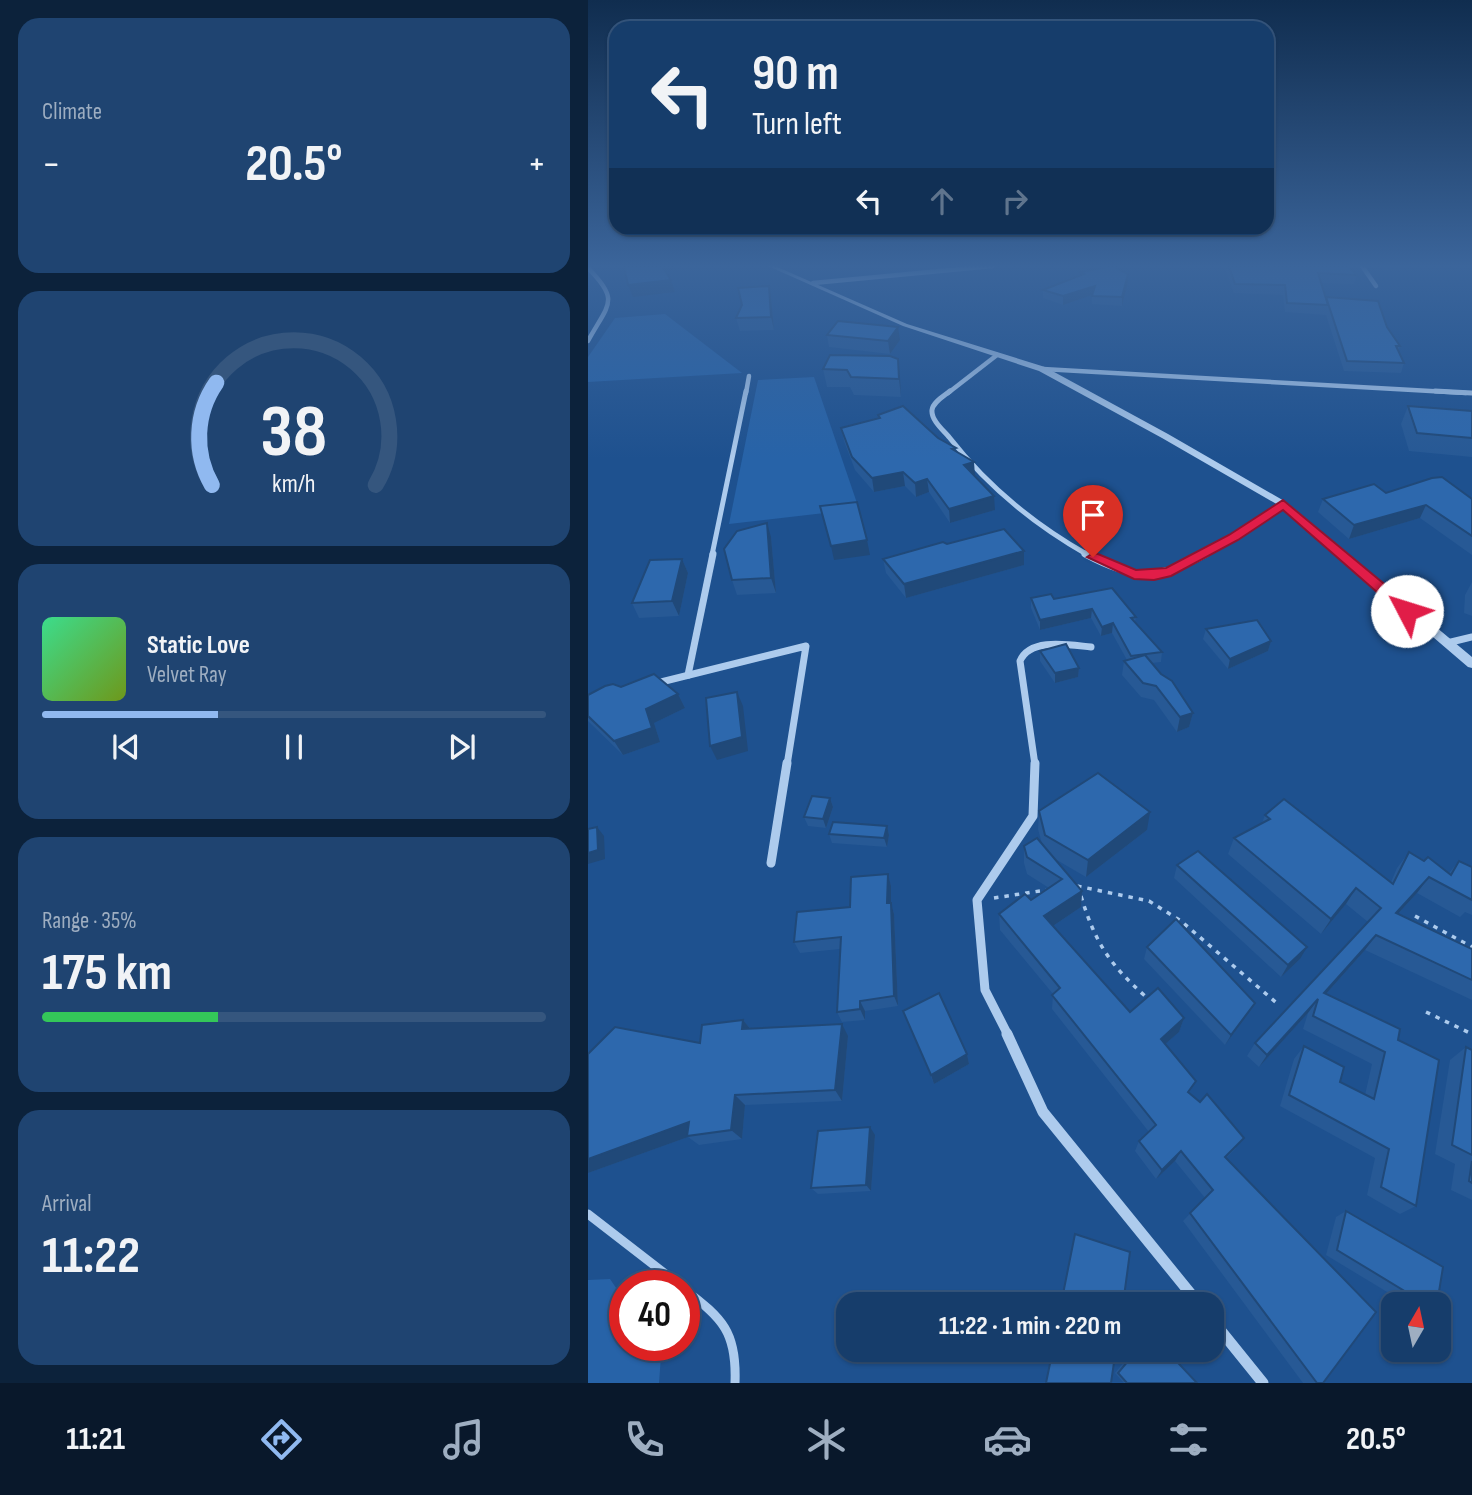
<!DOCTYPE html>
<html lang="en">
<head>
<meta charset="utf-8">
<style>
  body { margin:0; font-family:"Sofia Sans Condensed",sans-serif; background:#1f4471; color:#f1f3f6; height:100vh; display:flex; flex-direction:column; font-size:26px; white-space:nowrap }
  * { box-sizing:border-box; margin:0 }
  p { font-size:23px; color:#9eaec1 }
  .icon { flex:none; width:38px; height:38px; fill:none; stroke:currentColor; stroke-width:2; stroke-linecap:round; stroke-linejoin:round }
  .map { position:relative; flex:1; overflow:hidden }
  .sheet { display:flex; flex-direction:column; gap:18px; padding:18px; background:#0c223b; width:588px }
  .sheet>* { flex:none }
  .hud { position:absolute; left:21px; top:21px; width:665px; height:214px; border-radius:21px; box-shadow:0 2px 5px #0004,0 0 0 2px #35567e; background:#163d6b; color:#f1f3f6; overflow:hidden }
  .needle { width:46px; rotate:9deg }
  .fabs { position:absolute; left:793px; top:1292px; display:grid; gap:14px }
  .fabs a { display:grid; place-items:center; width:70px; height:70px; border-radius:14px; background:#163d6b; box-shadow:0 2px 5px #0004,0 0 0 2px #35567e; font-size:35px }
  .speed { position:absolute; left:21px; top:1270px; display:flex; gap:14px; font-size:35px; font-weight:700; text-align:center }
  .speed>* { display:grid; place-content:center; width:91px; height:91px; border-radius:50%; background:#163d6b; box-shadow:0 2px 5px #0004,0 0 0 2px #35567e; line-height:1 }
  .speed .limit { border:10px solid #d22; background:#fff; color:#111 }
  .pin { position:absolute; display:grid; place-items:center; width:60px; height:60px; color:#fff; margin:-72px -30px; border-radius:50% 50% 50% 0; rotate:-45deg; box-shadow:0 0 7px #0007 }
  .pin .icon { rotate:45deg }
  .me { position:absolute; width:77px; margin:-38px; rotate:310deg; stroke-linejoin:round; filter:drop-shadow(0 0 5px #0008) }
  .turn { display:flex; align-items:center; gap:24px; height:147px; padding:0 28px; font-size:32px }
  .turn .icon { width:91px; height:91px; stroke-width:2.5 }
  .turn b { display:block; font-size:49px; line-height:60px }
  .lanes { display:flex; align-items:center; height:66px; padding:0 28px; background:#0003; justify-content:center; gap:35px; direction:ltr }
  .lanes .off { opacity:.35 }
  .big { font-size:52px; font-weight:700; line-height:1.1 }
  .sheet .tile { flex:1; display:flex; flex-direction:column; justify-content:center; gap:10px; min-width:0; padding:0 24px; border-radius:21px; background:#1f4471 }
  .sheet .dial { align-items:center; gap:0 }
  .dial svg { height:182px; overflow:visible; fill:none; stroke:#35567e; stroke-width:7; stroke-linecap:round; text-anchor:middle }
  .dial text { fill:#f1f3f6; stroke:none }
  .song { display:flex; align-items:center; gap:21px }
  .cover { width:84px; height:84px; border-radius:10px; background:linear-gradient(135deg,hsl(150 70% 55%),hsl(80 70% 35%)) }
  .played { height:7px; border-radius:4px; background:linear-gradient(90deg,#90b9f0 35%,#35567e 35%) }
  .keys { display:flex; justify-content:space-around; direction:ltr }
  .heat { display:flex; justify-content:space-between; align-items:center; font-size:38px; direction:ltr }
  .charge { height:10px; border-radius:5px; background:linear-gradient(90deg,#34c759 35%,#35567e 0) }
  .trip { position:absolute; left:248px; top:1292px; width:388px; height:70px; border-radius:21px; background:#163d6b; box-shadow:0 2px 5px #0004,0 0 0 2px #35567e; font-weight:700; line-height:70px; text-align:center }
  .tab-bar { display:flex; height:112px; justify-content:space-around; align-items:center; background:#09182b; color:#9eaec1 }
  .tab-bar .icon { width:49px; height:49px }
  .tab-bar .on { color:#90b9f0 }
  .tab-bar b { font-size:32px; color:#f1f3f6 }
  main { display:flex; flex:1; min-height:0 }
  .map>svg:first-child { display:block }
  .green { fill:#2763a8 }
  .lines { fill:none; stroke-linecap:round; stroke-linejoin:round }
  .path { stroke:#adcbed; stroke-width:3.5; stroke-dasharray:4.5 6; stroke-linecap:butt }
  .service { stroke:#adcbed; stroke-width:9 }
  .minor-far4 { stroke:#adcbed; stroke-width:4.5 }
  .minor-far3 { stroke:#adcbed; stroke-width:5 }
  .minor-far2 { stroke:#adcbed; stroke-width:7 }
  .minor-far1 { stroke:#adcbed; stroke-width:9 }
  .minor { stroke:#adcbed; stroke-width:11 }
  .tertiary { fill:#adcbed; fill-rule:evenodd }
  .wall { fill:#275995 }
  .shaded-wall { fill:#204979 }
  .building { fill:#2d68ad; stroke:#204979; stroke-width:2 }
  .route { fill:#e11d48; stroke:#92132f; stroke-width:2 }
</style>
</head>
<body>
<main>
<section class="sheet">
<div class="tile"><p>Climate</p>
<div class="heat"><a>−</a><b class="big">20.5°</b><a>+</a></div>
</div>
<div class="tile dial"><svg viewBox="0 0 100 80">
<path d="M14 69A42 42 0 1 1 86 69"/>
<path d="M14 69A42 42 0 0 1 16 24" stroke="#90b9f0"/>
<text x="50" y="56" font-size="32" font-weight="700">38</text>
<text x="50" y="72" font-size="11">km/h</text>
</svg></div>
<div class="tile">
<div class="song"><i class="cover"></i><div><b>Static Love</b><p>Velvet Ray</p></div></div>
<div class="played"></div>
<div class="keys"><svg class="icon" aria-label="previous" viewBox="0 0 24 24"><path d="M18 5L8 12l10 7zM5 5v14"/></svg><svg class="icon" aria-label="pause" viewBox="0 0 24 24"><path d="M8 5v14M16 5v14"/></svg><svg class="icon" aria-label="next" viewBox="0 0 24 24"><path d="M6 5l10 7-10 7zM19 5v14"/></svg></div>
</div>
<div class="tile"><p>Range · 35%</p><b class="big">175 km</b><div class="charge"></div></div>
<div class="tile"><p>Arrival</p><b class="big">11:22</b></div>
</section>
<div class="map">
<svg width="884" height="1383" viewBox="0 0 884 1383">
  <rect width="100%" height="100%" fill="#1e518f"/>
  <g class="green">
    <path d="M77,314l77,59 -154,9v-25l27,-39z"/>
    <path d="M226,377l45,132 -130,15 29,-144z"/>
    <path d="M22,1279l15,22v45h29l7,10 -2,27h-71v-103z"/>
  </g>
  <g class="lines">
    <g class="path">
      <path d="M489,886l72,15 32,20 98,84"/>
      <path d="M493,896c14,46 28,68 64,100"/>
      <path d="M406,898l52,-8"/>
      <path d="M827,916l57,31"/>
      <path d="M838,1012l46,22"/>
    </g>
    <g class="service">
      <path d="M0,1214l93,72"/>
      <path d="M96,1289c39,30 53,43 51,94"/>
    </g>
    <g class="minor-far4">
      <path d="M774,266l14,20"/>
      <path d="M0,268c33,33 20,36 0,73"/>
      <path d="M225,283l180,-17"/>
      <path d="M455,369l423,24"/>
      <path d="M158,393l3,-17"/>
      <path d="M360,393l49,-38"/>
    </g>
    <g class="minor-far3">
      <path d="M362,391c-6,5 -17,11 -18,19 -1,10 11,20 17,27 39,50 84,87 139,118"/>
      <path d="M847,391l37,2"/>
      <path d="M124,555l34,-164"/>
      <path d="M615,555l80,-51"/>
    </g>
    <g class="minor-far2">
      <path d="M497,554c48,26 74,26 121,0"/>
      <path d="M859,643l25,-6"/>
      <path d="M100,675l25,-121"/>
      <path d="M69,683l149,-37 -19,119"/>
      <path d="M447,765l-15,-104c10,-24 50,-16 71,-14"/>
    </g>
    <g class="minor-far1">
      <path d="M183,863l16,-100"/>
      <path d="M420,1035l-23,-45 -8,-90 56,-84 2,-53"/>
    </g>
    <g class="minor">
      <path d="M419,1034l36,78 156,192"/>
      <path d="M625,1321l50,62"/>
    </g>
    <path class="tertiary" d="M180,266h7l132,58 138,43 123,67 118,68 186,155v11l-4,-1 -188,-161 -118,-68 -123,-67 -136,-45z"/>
  </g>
  <g class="wall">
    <path d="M639,266h121l9,9 -3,9 -33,-1 5,14 61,30 13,19 -2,5 6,12 -3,10 -57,-2 -18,-56 -41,-3 -2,-17 -49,-2 -8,-22z"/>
    <path d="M795,266h20l-2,4h-16z"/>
    <path d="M492,272l48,2v8l-6,24 -30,-2v-9l-29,10 -20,-7v-8l37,-14z"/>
    <path d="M183,298l3,32 -34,1 -4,-13z"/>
    <path d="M239,335l73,5 -10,14 -61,-7z"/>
    <path d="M310,359l3,38 -47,-2 -4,-8h-23l-4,-18z"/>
    <path d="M820,406l64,5v46l-63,-6 -8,-27z"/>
    <path d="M290,415l60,23 19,14 17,10v14l21,34 -45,13 -21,-31 -13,5 -11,-11 -31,6 -19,-22 -11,-29 -3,-13 38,-9z"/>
    <path d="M798,493l86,6v56l-52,-37 -71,21 -31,-27 5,-13z"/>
    <path d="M183,537l5,56 -39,2 -5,-15z"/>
    <path d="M359,544l77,21 -118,33 -20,-25 -3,-14z"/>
    <path d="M94,559l6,14 -9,43 -40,2 -7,-15z"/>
    <path d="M884,582v34l-8,-3 1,-18z"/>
    <path d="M443,598l23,1 82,18 -1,5 27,30 -1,10 -9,1 41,50 -4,14 -12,5 -23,-32 -13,-3 -19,-22 2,-14 3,-1 -15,-27 -11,3 -10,-18 -51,12 -9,-22z"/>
    <path d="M618,629l65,12 -3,10 -40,18 -25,-30z"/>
    <path d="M452,651l39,17 -1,9 -23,6 -15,-22z"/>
    <path d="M33,687l57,7 7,14 -31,15 6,19 -37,13 -35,-34v-26z"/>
    <path d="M242,798l3,9 -7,21 -18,-2 -4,-9z"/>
    <path d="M451,811l108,19 -61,47 -31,-18 27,32 -1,16 -28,19 77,86 54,6 -5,14 -14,12 25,49 46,55 -10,10 97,225h-20l-120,-162 22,-23 -30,-37 -19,18 -21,-28 4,-10 10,-9 -97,-123 1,-15 -53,-64 -1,-16 32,-14 18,-12 -22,-14 -3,-11v-17l18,-2 -4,-15z"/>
    <path d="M677,815l126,67 6,-14 12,-16 40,21 10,-12 13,6v48l-7,-3 -5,5 -43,-24 -19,21 74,35v51l-107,-50 -39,44 72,46 18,166 -16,8 -33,-19 8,-37 -95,-52 14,-47 10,-13 36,36 25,13 7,-31 -69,-35 5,-16 -49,54 -12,-11 8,-13 113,-121 -22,-18 -25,30 -93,-80 6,-16 28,-15z"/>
    <path d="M299,826l2,9 -2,12 -55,-4 -3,-9z"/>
    <path d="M589,865l123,94 -19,18 -107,-99z"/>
    <path d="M300,874l3,12v17l3,11 4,92 -33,5v9l-23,2 -5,-10 3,-63 -40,4 -6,-11 56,-35z"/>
    <path d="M559,947l101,67 -23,31 -81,-86z"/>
    <path d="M315,1011l64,43 2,10 -35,20z"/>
    <path d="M155,1020l7,8 98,8 -6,65 -97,4 -3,34 -43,6 -11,-8 -100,36v-119l112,-11z"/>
    <path d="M878,1047l6,3v150l-21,-10 4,-26 -20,-10 15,-94z"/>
    <path d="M287,1135l-4,56 -53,3 -7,-6z"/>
    <path d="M758,1211l80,93h-19l-81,-49 10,-38z"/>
    <path d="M547,1349h30l32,34h-73l-9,-10z"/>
  </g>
  <g class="shaded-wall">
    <path d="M73,266h14l1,3 -14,2z"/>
    <path d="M540,274v8l-6,24v-9z"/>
    <path d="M83,280l4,12 -42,5 -5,-12z"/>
    <path d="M181,286l2,12 3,32 -3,-13z"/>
    <path d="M507,286v8l-32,11v-9z"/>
    <path d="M310,327l2,13 -10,14 -2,-13z"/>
    <path d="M310,359l2,18 1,20 -2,-18z"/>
    <path d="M386,462l1,14 -10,3 -1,-14z"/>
    <path d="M315,472l2,14 -31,6 -2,-14z"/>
    <path d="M339,479l2,13 -13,5 -1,-14z"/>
    <path d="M406,496l1,14 -45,13 -1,-14z"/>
    <path d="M838,505l-6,13 -71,21 5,-14z"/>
    <path d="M179,523l4,14 5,56 -5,-15z"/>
    <path d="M279,540l3,15 -36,5 -3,-14z"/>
    <path d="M436,551v14l-118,33 -2,-14z"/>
    <path d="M94,559l6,14 -9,43 -7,-15z"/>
    <path d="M504,609l-1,9 -51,12v-10z"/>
    <path d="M525,623l-1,10 -11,3 1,-9z"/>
    <path d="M683,641l-3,10 -40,18 2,-10z"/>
    <path d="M491,668l-1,9 -23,6v-10z"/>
    <path d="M149,692l6,14 5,45 -31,9 -7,-14z"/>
    <path d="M90,694l7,14 -31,15 6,19 -37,13 -9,-14 32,-32z"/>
    <path d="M605,713l-4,14 -12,5 3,-15z"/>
    <path d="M242,798l3,9 -7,21 -3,-9z"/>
    <path d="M562,812l-3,18 -61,47 2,-17z"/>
    <path d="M299,826l2,9 -2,12 -3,-9z"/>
    <path d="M9,827l7,9 1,23 -17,5v-11z"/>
    <path d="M300,874l3,12v29l-4,-12z"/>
    <path d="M841,877l-12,16 -32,35 11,-15z"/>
    <path d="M768,888l-10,16 -25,30 10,-15z"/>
    <path d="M494,891l-1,16 -37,25v-16z"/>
    <path d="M303,903l3,11 4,92 -4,-10z"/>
    <path d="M788,935l-11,15 -48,54 7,-11z"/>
    <path d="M719,947l-7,12 -19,18 7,-12z"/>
    <path d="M730,999l-10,14 -49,54 8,-12z"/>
    <path d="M272,1001l5,10v9l-5,-11z"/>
    <path d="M667,1003l-7,11 -23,31 6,-10z"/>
    <path d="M596,1018l-5,14 -23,20 5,-13z"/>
    <path d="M155,1020l10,12 -11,-3z"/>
    <path d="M254,1024l6,12 -6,65 -7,-11z"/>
    <path d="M379,1054l2,10 -35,20 -3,-9z"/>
    <path d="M147,1095l10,10 -3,34 -11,-9z"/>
    <path d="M101,1122l-2,14 1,1 -100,36v-14z"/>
    <path d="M282,1127l5,8 -4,56 -5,-6z"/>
    <path d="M593,1151l-6,10 -19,18 6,-9z"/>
  </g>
  <g class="building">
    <path d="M36,266h38l9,14 -43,5z"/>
    <path d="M525,266l15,8 -6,23 -30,-1 3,-10 -32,10 -20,-6 41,-16 -4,-2z"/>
    <path d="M641,266h119l9,9 -39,-2 10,32 -41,-2 -2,-18 -50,-1z"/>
    <path d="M181,286l2,31 -35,1 6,-13 -4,-17z"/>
    <path d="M738,297l52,4 9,26 13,19h-4l8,17 -57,-2z"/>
    <path d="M250,321l60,6 -10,14 -61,-6z"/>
    <path d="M242,355l60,1 8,3 1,20 -48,-2 -4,-7 -24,-1z"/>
    <path d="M315,406l35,32 18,10 -4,1 22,13 -10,3 30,31 -45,13 -22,-30 -12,4 -12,-11 -31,6 -20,-21 -11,-29 39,-10 -2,-3z"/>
    <path d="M820,406l64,5v27l-55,-5z"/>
    <path d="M854,477l30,22v37l-46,-31 -72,20 -31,-26 51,-15 12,9 46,-15z"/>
    <path d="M269,502l10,38 -36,6 -11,-40z"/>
    <path d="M179,523l4,55 -39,2 -8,-31 13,-18z"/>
    <path d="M416,529l20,22 -120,33 -21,-25 60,-17 4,2z"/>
    <path d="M94,559l-10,42 -40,2 18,-43z"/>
    <path d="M524,588l24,29 -5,1 31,34 -31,4 -18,-33 -11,4 -10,-18 -52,11 -9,-22 20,-4 3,5z"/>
    <path d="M669,620l14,21 -41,18 -24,-30z"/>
    <path d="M478,644l13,24 -24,5 -15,-22z"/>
    <path d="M557,655l16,19 11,7 21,32 -13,4 -24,-31 -13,-3 -19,-22z"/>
    <path d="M66,674l24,20 -32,15 6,19 -38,13 -26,-25v-21l17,-9 8,-2 8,3z"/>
    <path d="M149,692l5,45 -32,9 -4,-48z"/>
    <path d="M510,773l52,39 -62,48 -43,-25 -6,-24z"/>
    <path d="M224,796l18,2 -7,21 -19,-2z"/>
    <path d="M696,799l109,85 16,-32 15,9 4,-4 23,18 8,-14 13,6v33l-43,-23 -33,36 76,36v31l-96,-45 -52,58 76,36 -2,11 41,20 -23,146 -35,-19 8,-38 -100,-54 15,-49 40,21 -4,15 34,17 11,-47 -72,-36 5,-17 -51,56 -12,-12 126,-135 -25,-20 -25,31 -97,-81 36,-19 -5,-4z"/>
    <path d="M245,822l54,4 -3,12 -55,-4z"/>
    <path d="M9,827l1,23 -10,3v-24z"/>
    <path d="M449,838l45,53 -38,25 86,96 28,-24 26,30 -23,21 35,42 -8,11 12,10 7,-8 37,44 -19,19 151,155 -53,71h-6l-127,-170 23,-23 -32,-39 -19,19 -23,-29 17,-16 -104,-130 8,-7 -61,-74 26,-20 6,6 31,-21 -35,-22 -3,-11z"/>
    <path d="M610,851l109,96 -19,18 -111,-100z"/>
    <path d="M300,874l-1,29h4l3,93 -34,5v8l-23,3 4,-75 -47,5 3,-30 53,-5 1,-30z"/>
    <path d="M588,919l79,84 -24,32 -84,-88z"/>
    <path d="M351,993l28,61 -36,21 -28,-64z"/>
    <path d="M155,1020l-1,9 100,-5 -7,66 -100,5 -4,35 -44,6 2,-14 -101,37v-105l27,-27 85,16 2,-18z"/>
    <path d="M878,1047l6,3v105l-20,-10z"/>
    <path d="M282,1127l-4,58 -55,3 7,-57z"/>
    <path d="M884,1161v22l-3,-2z"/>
    <path d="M758,1211l97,56 -6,37h-11l-89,-54z"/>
    <path d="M487,1234l55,18 -7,52h-62z"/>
    <path d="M465,1349h63l-5,34h-65z"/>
    <path d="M550,1349h27l32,34h-70l-9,-10z"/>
  </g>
  <linearGradient id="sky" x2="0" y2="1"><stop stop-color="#102d4f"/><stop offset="0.58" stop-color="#3b659b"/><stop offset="1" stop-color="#3b659b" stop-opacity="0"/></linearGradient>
  <rect width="884" height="459" fill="url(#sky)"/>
  <path class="route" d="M695,500l129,107 3,4 -3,3h-10l-119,-104 -45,30 -67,36 -17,4 -20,-1 -47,-22 6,-4 5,1 38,16 30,-2 63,-33z"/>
</svg>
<div class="fabs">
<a><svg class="needle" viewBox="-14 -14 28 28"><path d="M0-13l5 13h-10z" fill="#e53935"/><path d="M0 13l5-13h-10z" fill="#9eaec1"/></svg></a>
</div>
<div class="speed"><div class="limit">40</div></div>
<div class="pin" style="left:505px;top:557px;background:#d93025"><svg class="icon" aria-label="arrive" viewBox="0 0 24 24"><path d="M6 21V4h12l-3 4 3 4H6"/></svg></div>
<svg class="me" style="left:819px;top:611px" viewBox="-20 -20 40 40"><circle r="19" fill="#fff"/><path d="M0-13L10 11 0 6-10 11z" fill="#e11d48"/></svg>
<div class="trip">11:22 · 1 min · 220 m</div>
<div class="hud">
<div class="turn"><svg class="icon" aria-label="left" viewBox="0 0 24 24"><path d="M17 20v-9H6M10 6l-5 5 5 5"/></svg><div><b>90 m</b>Turn left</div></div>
<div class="lanes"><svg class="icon" aria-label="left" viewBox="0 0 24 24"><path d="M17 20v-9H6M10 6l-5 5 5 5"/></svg><svg class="icon off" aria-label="ahead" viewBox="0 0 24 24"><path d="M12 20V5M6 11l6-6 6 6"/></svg><svg class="icon off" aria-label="right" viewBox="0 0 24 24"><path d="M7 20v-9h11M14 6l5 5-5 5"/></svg></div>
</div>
</div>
</main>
<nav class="tab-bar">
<b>11:21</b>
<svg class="icon on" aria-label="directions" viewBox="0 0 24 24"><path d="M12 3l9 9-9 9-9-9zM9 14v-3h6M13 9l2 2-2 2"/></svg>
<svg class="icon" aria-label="music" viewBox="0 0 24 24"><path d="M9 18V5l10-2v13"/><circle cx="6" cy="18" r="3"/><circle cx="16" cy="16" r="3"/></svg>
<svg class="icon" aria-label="phone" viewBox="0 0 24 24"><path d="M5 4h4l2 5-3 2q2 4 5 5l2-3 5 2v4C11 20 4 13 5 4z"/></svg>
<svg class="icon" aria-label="climate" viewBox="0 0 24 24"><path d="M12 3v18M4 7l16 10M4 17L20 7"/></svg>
<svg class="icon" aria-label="car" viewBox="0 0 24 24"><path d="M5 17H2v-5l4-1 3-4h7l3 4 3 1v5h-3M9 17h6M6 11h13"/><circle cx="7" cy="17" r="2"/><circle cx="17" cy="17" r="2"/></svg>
<svg class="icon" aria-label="filters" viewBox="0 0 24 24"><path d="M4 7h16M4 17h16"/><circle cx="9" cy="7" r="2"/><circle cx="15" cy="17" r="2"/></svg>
<b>20.5°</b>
</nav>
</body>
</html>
